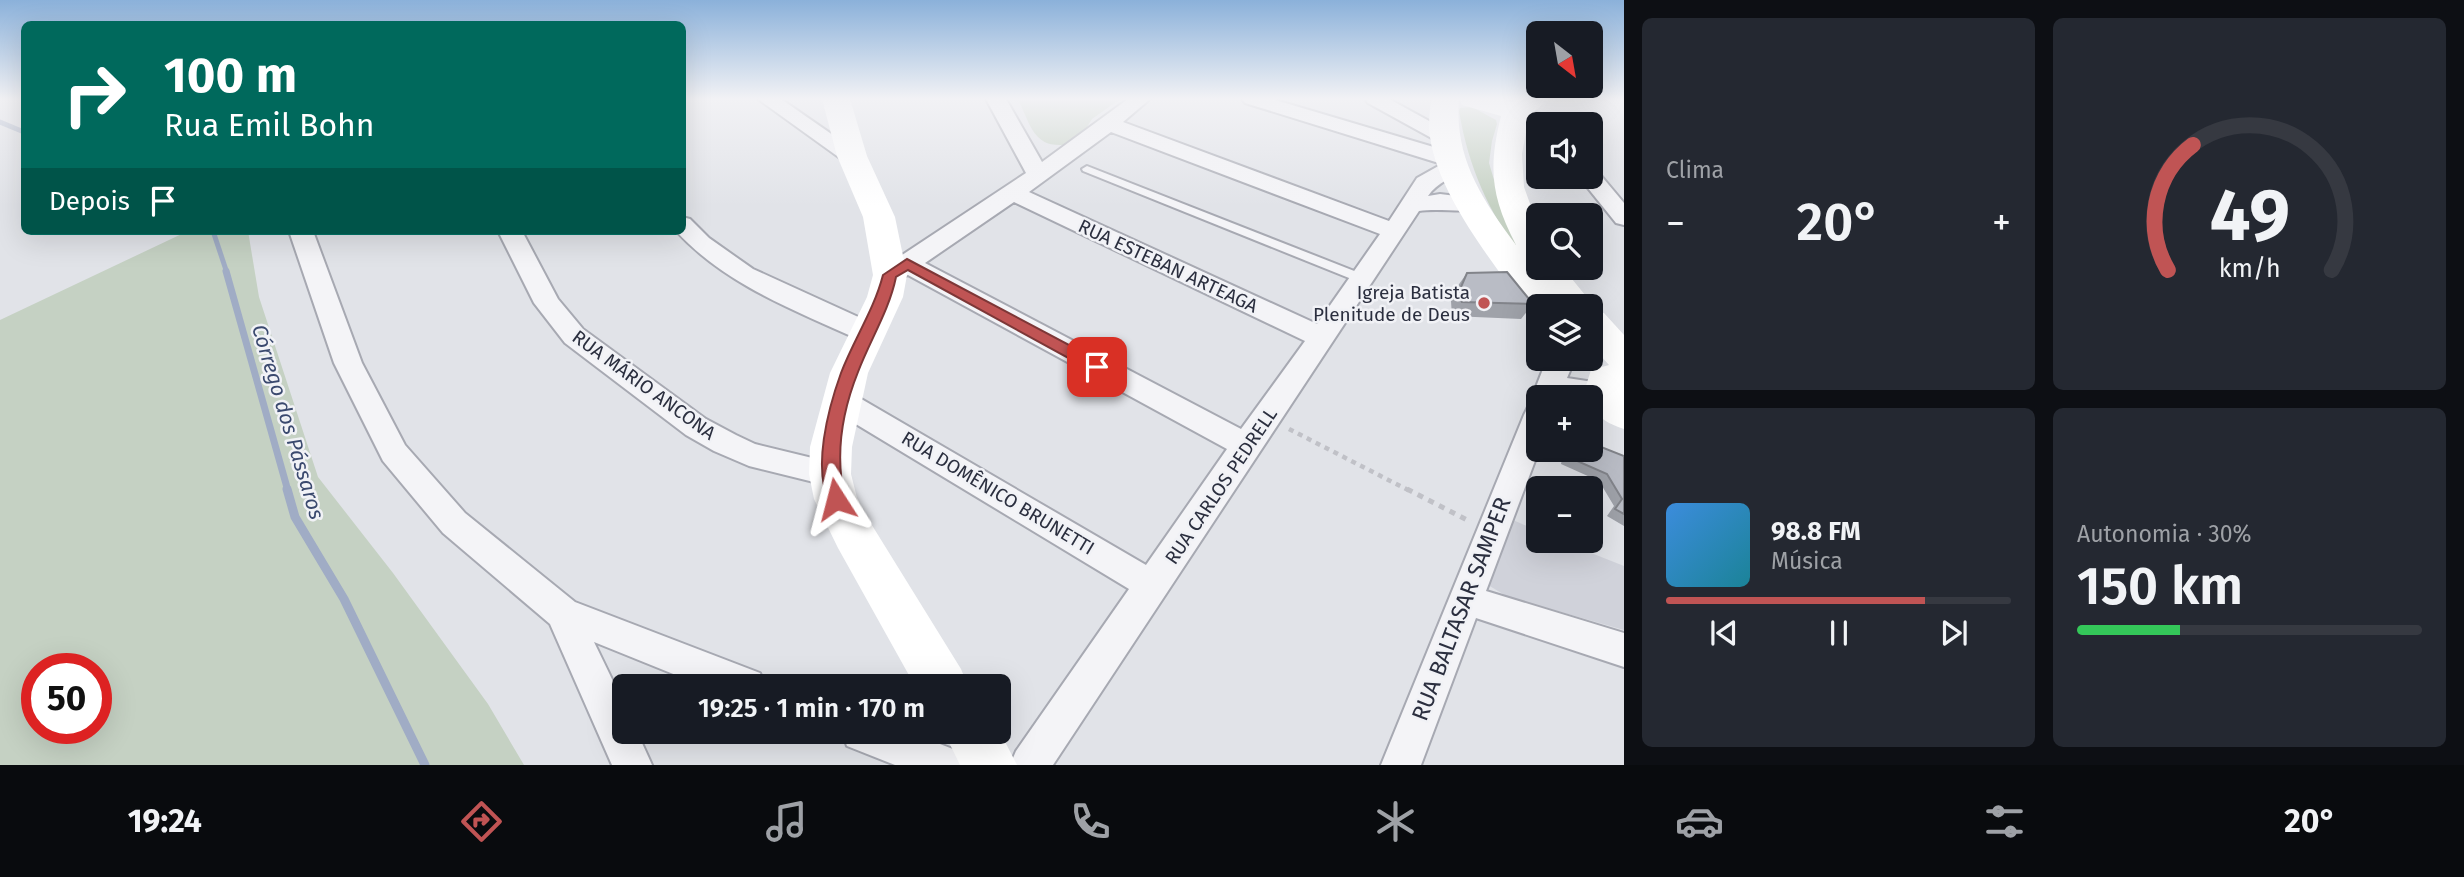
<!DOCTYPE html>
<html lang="pt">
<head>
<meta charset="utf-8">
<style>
  body { margin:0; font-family:"Fira Sans",sans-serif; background:#242831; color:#f1f3f6; height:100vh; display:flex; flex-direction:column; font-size:26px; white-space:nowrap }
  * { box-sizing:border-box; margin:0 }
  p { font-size:23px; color:#9ea1a6 }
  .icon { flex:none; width:38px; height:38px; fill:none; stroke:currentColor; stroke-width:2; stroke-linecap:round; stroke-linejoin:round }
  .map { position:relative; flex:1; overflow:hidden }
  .drawer { display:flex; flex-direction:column; gap:18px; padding:18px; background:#0d0f14; width:840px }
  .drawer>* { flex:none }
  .banner { position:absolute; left:21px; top:21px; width:665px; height:214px; border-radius:10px; box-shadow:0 7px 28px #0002; background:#00695c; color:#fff; overflow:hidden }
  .needle { width:46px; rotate:149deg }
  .fabs { position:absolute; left:1526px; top:21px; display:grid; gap:14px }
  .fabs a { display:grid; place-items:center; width:77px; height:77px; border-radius:10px; background:#171b24; box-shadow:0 7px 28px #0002; font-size:35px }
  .speed { position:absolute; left:21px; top:653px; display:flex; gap:14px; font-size:35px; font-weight:700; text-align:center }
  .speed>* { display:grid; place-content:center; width:91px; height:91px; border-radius:50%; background:#171b24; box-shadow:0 7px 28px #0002; line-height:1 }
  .speed .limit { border:10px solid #d22; background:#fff; color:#111 }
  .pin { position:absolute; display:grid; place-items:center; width:60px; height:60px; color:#fff; margin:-30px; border-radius:14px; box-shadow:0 4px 10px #0006 }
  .me { position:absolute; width:77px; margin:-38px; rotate:351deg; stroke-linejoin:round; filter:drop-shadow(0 0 5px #0008) }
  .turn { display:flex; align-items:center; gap:24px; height:147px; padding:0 28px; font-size:32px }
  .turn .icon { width:91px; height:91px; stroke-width:2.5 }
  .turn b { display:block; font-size:49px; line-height:60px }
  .then { display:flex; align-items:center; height:66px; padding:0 28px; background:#0003; gap:14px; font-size:26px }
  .big { font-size:52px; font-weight:600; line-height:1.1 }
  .drawer .card { flex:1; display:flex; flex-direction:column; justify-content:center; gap:10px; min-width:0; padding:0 24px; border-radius:10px; background:#242831 }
  .drawer .dial { align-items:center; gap:0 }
  .dial svg { height:182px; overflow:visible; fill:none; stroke:#363941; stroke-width:7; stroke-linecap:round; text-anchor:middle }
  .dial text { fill:#f1f3f6; stroke:none }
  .song { display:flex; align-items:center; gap:21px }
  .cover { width:84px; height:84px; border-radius:10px; background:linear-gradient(135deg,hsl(210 70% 55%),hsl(190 70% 35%)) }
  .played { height:7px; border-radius:4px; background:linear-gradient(90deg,#c05454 75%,#363941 75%) }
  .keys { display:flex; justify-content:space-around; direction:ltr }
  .heat { display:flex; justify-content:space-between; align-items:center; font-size:38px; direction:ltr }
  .charge { height:10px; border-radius:5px; background:linear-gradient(90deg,#34c759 30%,#363941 0) }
  .drawer .tiles { flex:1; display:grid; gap:18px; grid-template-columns:repeat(2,1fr) }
  .trip { position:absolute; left:612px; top:674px; width:399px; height:70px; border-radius:10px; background:#171b24; box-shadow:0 7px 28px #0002; font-weight:600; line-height:70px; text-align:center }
  .tabs { display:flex; height:112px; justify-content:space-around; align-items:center; background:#090b0e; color:#9ea1a6 }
  .tabs .icon { width:49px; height:49px }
  .tabs .on { color:#c05454 }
  .tabs b { font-size:32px; color:#f1f3f6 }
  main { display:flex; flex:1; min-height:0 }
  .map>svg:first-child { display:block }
  .built { fill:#d0d2da }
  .green { fill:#c5d1c3; fill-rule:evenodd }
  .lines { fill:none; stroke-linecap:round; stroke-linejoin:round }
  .stream-far2 { stroke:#a0acc5; stroke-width:5 }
  .stream-far1 { stroke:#a0acc5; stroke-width:7 }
  .stream { stroke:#a0acc5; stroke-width:9 }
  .lane-casing { stroke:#a7a9b2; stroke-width:4 }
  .street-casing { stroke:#a7a9b2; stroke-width:4 }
  .path-far1 { stroke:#c0c1c7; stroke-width:4.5; stroke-dasharray:5 5; stroke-linecap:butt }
  .path { stroke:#c0c1c7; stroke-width:5; stroke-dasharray:6 6; stroke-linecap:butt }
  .lane { fill:#f4f4f7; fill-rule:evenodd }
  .street { fill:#f4f4f7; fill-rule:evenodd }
  .secondary { fill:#fff; fill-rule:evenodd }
  .wall { fill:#9fa2a9 }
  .building { fill:#b9bcc5; stroke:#82848a; stroke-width:2 }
  .route { fill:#c05454; stroke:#7d3737; stroke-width:2 }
  .poi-dot { fill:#c05454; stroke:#f1f2f6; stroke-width:2.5 }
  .labels { text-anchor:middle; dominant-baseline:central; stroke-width:5; stroke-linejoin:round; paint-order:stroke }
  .street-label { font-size:19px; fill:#2b2f3f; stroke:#f1f2f6 }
  .poi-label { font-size:19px; fill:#2b2f3f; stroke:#f1f2f6; text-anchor:end }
  .water-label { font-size:21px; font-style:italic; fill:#3a496e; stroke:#f1f2f6 }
  .near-street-label { font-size:23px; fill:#2b2f3f; stroke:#f1f2f6 }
</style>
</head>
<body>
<main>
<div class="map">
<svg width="1624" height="765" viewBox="0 0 1624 765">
  <rect width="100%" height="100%" fill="#e1e3e8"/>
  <path class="built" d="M1513,520l25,11v10h23l63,25v64l-116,-33 -20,-12z"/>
  <g class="green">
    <path d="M1018,99h102l-28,20 -15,24c-42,9 -44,-12 -59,-44z"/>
    <path d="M1472,107l24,13 1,4 -5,17 -3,22 19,64 23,42c-39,-51 -61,-94 -72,-158l1,-3z"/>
    <path d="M188,231h60l11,66 59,180 75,96 95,131 36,61h-524v-445zM37,668h59v60h-59z"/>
  </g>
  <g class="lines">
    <g class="stream-far2">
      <path d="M0,122l24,10"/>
      <path d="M213,231l14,42"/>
    </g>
    <path class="stream-far1" d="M226,271l62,220"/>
    <path class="stream" d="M287,489l8,28 49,82 81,166"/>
    <defs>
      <path id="lane" d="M1087,166l280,110 2,3 -6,4 -4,-1 -276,-111 -1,-2z"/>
      <g id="street">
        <path d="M758,99h23l82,57 -3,5h-16z"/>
        <path d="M986,99h20l36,63 86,-63h22l-27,23 266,99 28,-43 25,-14 -197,-61 -3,-4h30l185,55 3,5 -2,3 5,5c-10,12 -26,15 -35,29l12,-2 41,5 3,5 -3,5c-18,4 -42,-1 -62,2l-366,554h-43l6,-14 113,-162 -298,-180 -4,-8 4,-8 10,-3 10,3 295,172 81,-116 -319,-174 -12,4 -9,-2 -3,-6 3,-6 139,-92zM1111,132l269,102 -63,90 -288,-132zM1014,202l291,139 -64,88 -316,-166z"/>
        <path d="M1365,99h24l62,34 3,4 -3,4h-14l-69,-38z"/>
        <path d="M1516,106l31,10 9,8h-18v4l-29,-12 -3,-4 3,-4z"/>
        <path d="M1591,171l7,1 26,31v22l-8,-2 -37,-46h12z"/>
        <path d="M682,217l8,2 19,19 44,31 125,57 4,7 -4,7 -9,2 -9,-2c-66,-30 -134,-55 -184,-109h6z"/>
        <path d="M289,231h24l49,132 43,82 60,68 110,89 185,71 5,13h-62l-109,-44 31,64v26h12l15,33h-40l-62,-141 -107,-91 -60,-72 -49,-98z"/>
        <path d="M498,231h24l36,68 25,30 123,90 30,16 19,9 86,21 4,9 -4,9 -11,3 -81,-20 -35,-15 -28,-16 -121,-92 -31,-40z"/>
        <path d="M1547,359h28l-8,19 46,7 4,7 -4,7 -10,3 -12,-1v-4h-53l1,53 -53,141 138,42v34l-148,-49 -55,147h-40l143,-350 4,-8 8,-2 -4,-8z"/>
        <path d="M842,732h67l49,19 6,14h-69l-48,-19z"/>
      </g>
    </defs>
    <use href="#lane" class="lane-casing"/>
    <use href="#street" class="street-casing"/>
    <path class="path-far1" d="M1289,429l121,62"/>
    <path class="path" d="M1407,489l64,33"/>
    <use href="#lane" class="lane"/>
    <use href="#street" class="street"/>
    <g class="secondary">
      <path d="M822,99h28l17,57 28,61 12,58 -4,22 -35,76 -16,74 -1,27 6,24 13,24 91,147 7,17h-53l-77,-138 -24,-49 -5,-25 1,-27 20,-74 37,-76 6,-22 -10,-58 -26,-61z"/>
      <path d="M1431,99h69l12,3 5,-3h32l-20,17 -7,38 2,33 14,39v42h25l31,38 -3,4 13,3 20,22v94c-15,-5 -33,-13 -33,-32h-4l-3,-5 7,-22 18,-5 -18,-20v-39h-53v11l-9,-3c-34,-50 -90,-116 -99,-177 -2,-13 0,-26 1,-38zM1459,99l3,6 39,11c-13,52 -10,81 15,129 -34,-46 -62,-87 -57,-146z"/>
      <path d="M999,730l18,35h-57l-16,-33z"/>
    </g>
  </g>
  <g class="wall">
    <path d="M1467,273l66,31 -12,15 -69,-3 -1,-15 6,-14z"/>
    <path d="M1564,450h27l33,6v70l-17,-10 7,-10 -15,-25 -38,-17z"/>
  </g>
  <g class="building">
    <path d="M1507,272l26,32 -71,-2 -1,-15 6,-14z"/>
    <path d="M1591,443l33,13v58l-9,-5 7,-10 -15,-25 -39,-17 2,-7h21z"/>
  </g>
  <linearGradient id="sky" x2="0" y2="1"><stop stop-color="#8bb1da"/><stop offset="0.48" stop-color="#f2f2f5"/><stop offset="1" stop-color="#f2f2f5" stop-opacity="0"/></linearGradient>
  <rect width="1624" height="206" fill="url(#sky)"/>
  <path class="route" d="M907,259l196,104 2,4 -2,4h-11l-184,-101 -12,7c-7,34 -26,63 -38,95 -16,40 -23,85 -13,127l-3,5 -6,2 -6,-2c-18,-35 -2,-95 11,-131 13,-34 33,-63 42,-98z"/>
  <circle class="poi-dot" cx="1484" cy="303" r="7"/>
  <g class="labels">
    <g class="street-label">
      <text transform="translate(1168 266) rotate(25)">RUA ESTEBAN ARTEAGA</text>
      <text transform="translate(644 385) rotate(36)">RUA MÁRIO ANCONA</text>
      <text transform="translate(1221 486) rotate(-56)">RUA CARLOS PEDRELL</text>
      <text transform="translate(998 493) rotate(31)">RUA DOMÊNICO BRUNETTI</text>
    </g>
    <g class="poi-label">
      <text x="1470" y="292">Igreja Batista<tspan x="1470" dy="22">Plenitude de Deus</tspan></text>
    </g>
    <g class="water-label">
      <text transform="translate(288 422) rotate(73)">Córrego dos Pássaros</text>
    </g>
    <g class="near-street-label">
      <text transform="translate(1461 609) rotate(-69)">RUA BALTASAR SAMPER</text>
    </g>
  </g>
</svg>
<div class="fabs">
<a><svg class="needle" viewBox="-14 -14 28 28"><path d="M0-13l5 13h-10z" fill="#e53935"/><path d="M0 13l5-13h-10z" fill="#9ea1a6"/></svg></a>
<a><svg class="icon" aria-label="sound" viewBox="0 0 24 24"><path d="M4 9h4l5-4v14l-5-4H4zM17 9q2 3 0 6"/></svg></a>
<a><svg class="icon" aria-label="search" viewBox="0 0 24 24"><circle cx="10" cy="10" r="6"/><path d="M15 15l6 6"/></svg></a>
<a><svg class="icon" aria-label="layers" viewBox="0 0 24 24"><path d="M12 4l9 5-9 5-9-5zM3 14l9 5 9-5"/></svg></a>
<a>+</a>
<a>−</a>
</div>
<div class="speed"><div class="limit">50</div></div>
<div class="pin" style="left:1097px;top:367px;background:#d93025"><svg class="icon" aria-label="arrive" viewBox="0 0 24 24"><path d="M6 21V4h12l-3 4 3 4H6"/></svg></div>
<svg class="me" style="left:836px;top:499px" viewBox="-20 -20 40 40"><path d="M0-17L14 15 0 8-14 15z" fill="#c05454" stroke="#fff" stroke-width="4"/></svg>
<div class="trip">19:25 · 1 min · 170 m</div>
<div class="banner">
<div class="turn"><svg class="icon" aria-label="right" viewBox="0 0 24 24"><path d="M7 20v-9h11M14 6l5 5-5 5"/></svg><div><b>100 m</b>Rua Emil Bohn</div></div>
<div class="then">Depois<svg class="icon" aria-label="arrive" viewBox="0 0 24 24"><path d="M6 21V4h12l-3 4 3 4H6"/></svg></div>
</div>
</div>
<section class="drawer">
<div class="tiles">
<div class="card"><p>Clima</p>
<div class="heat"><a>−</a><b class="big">20°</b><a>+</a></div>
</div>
<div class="card dial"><svg viewBox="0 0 100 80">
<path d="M14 69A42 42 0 1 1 86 69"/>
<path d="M14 69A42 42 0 0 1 25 14" stroke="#c05454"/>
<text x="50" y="56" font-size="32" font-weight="700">49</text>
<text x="50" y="72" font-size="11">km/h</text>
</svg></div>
<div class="card">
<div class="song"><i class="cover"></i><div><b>98.8 FM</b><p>Música</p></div></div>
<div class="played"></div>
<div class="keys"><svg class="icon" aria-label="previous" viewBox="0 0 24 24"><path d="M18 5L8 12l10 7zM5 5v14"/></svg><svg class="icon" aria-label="pause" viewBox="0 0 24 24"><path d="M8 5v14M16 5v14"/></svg><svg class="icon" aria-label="next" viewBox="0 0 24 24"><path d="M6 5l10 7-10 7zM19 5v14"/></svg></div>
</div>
<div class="card"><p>Autonomia · 30%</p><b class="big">150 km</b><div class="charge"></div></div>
</div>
</section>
</main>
<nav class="tabs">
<b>19:24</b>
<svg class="icon on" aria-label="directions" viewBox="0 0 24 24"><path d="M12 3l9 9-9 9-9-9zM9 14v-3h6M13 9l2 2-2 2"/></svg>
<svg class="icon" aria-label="music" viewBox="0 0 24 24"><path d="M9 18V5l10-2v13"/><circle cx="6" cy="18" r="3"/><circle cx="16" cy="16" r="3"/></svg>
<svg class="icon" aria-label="phone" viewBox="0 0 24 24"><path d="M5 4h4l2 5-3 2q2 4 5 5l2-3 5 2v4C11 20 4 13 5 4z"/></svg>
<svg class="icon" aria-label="climate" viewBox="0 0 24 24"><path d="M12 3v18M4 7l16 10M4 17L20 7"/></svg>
<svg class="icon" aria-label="car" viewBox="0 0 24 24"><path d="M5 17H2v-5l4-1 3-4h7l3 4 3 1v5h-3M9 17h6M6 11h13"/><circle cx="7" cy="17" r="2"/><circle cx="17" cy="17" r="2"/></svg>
<svg class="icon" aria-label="filters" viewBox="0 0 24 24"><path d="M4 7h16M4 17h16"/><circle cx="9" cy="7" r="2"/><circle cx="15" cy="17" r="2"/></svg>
<b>20°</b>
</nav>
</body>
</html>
